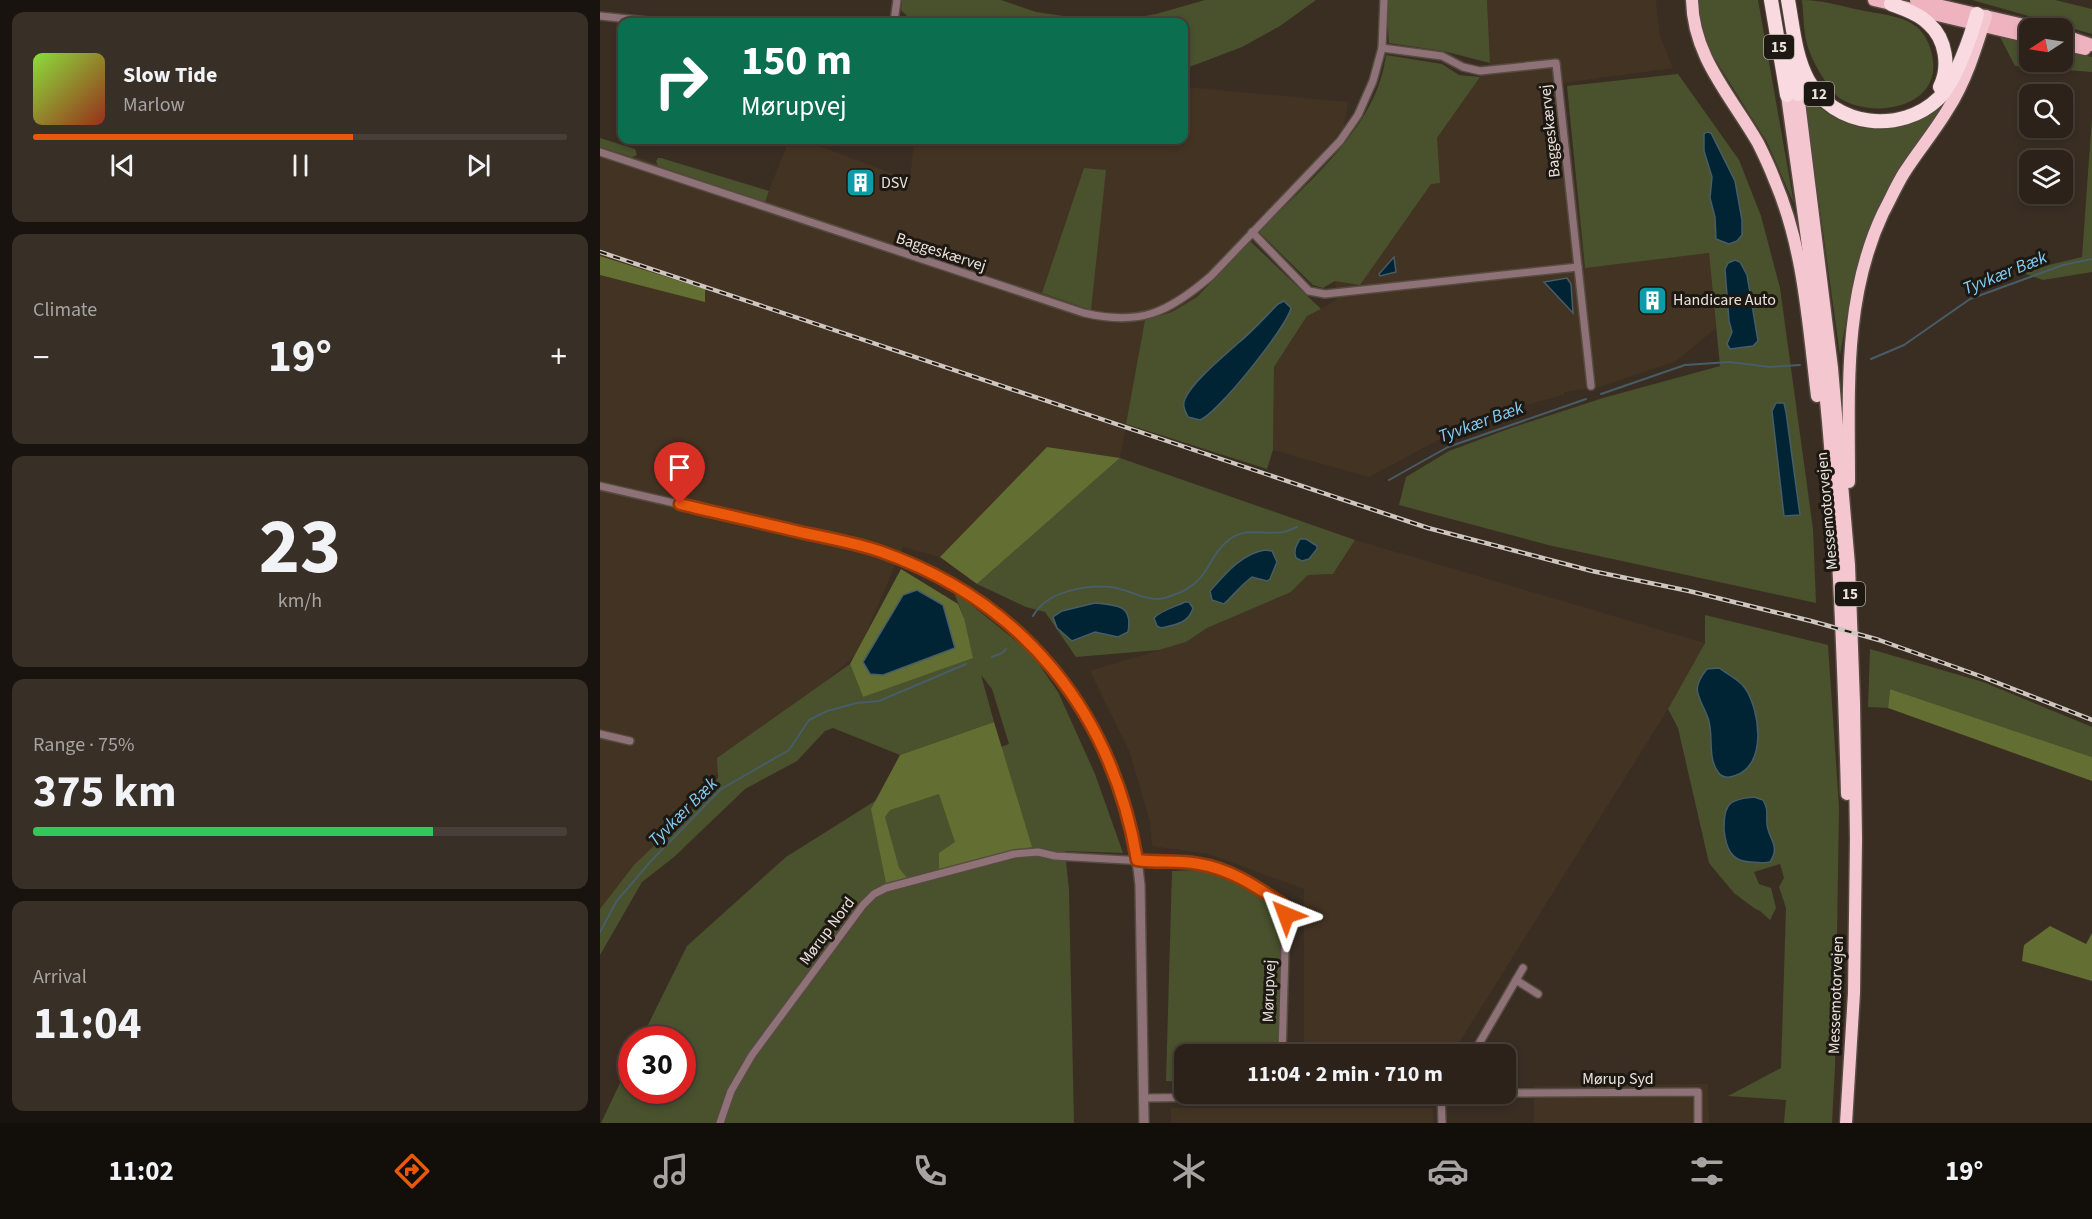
<!DOCTYPE html>
<html lang="en">
<head>
<meta charset="utf-8">
<style>
  body { margin:0; font-family:"Source Sans 3",sans-serif; background:#382f27; color:#f1f3f6; height:100vh; display:flex; flex-direction:column; font-size:22px; white-space:nowrap }
  * { box-sizing:border-box; margin:0 }
  p { font-size:20px; color:#a6a4a2 }
  .icon { flex:none; width:33px; height:33px; fill:none; stroke:currentColor; stroke-width:2; stroke-linecap:round; stroke-linejoin:round }
  .map { position:relative; flex:1; overflow:hidden }
  .details { display:flex; flex-direction:column; gap:12px; padding:12px; background:#18130e; width:600px }
  .details>* { flex:none }
  .guide { position:absolute; left:18px; top:18px; width:570px; height:126px; border-radius:12px; box-shadow:0 3px 9px #0003,0 0 0 2px #483f39; background:#0b6e4f; color:#fff; overflow:hidden }
  .needle { width:39px; rotate:258deg }
  .fabs { position:absolute; left:1419px; top:18px; display:grid; gap:12px }
  .fabs a { display:grid; place-items:center; width:54px; height:54px; border-radius:12px; background:#2c221a; box-shadow:0 3px 9px #0003,0 0 0 2px #483f39; font-size:30px }
  .speed { position:absolute; left:18px; top:1026px; display:flex; gap:12px; font-size:30px; font-weight:700; text-align:center }
  .speed>* { display:grid; place-content:center; width:78px; height:78px; border-radius:50%; background:#2c221a; box-shadow:0 3px 9px #0003,0 0 0 2px #483f39; line-height:1 }
  .speed .limit { border:9px solid #d22; background:#fff; color:#111 }
  .pin { position:absolute; display:grid; place-items:center; width:51px; height:51px; color:#fff; margin:-62px -26px; border-radius:50% 50% 50% 0; rotate:-45deg; box-shadow:0 0 6px #0007 }
  .pin .icon { rotate:45deg }
  .me { position:absolute; width:66px; margin:-33px; rotate:316deg; stroke-linejoin:round; filter:drop-shadow(0 0 4px #0008) }
  .turn { display:flex; align-items:center; gap:21px; height:126px; padding:0 24px; font-size:27px }
  .turn .icon { width:78px; height:78px; stroke-width:2.5 }
  .turn b { display:block; font-size:42px; line-height:51px }
  .big { font-size:45px; font-weight:700; line-height:1.1 }
  .details .tile { flex:1; display:flex; flex-direction:column; justify-content:center; gap:9px; min-width:0; padding:0 21px; border-radius:12px; background:#382f27 }
  .details .dial { align-items:center; gap:0 }
  .dial b { font-size:78px; line-height:1 }
  .song { display:flex; align-items:center; gap:18px }
  .cover { width:72px; height:72px; border-radius:9px; background:linear-gradient(135deg,hsl(90 70% 55%),hsl(10 70% 35%)) }
  .played { height:6px; border-radius:3px; background:linear-gradient(90deg,#ea580c 60%,#483f39 60%) }
  .keys { display:flex; justify-content:space-around; direction:ltr }
  .heat { display:flex; justify-content:space-between; align-items:center; font-size:33px; direction:ltr }
  .charge { height:9px; border-radius:4px; background:linear-gradient(90deg,#34c759 75%,#483f39 0) }
  .trip { position:absolute; left:574px; top:1044px; width:342px; height:60px; border-radius:12px; background:#2c221a; box-shadow:0 3px 9px #0003,0 0 0 2px #483f39; font-weight:700; line-height:60px; text-align:center }
  .tab-bar { display:flex; height:96px; justify-content:space-around; align-items:center; background:#120e0a; color:#a6a4a2 }
  .tab-bar .icon { width:42px; height:42px }
  .tab-bar .active { color:#ea580c }
  .tab-bar b { font-size:27px; color:#f1f3f6 }
  main { display:flex; flex:1; min-height:0 }
  .map>svg:first-child { display:block }
  .built { fill:#433322 }
  .green { fill:#4a512d; fill-rule:evenodd }
  .forest { fill:#636e32 }
  .water { fill:#012435; stroke:#475d67; stroke-width:1.5 }
  .lines { fill:none; stroke-linecap:round; stroke-linejoin:round }
  .stream { stroke:#475d67; stroke-width:2 }
  .minor-casing { stroke:#564b41; stroke-width:10 }
  .tertiary-casing { stroke:#564b41; stroke-width:12 }
  .primary-casing { stroke:#564b41; stroke-width:15 }
  .trunk-casing { stroke:#564b41; stroke-width:15 }
  .motorway-casing { stroke:#564b41; stroke-width:16 }
  .minor { stroke:#8f7278; stroke-width:7 }
  .tertiary { stroke:#8f7278; stroke-width:9 }
  .primary { stroke:#eeb3bf; stroke-width:12 }
  .trunk { stroke:#f3c6d0; stroke-width:12 }
  .motorway { stroke:#f8dae0; stroke-width:14 }
  .rail-casing { stroke:#cfc7bf; stroke-width:4.5 }
  .rail { stroke:#1d1812; stroke-width:2; stroke-dasharray:7; stroke-linecap:butt }
  .route-casing { stroke:#983908; stroke-width:15 }
  .route { stroke:#ea580c; stroke-width:10 }
  .labels { text-anchor:middle; dominant-baseline:central; stroke-width:6; stroke-linejoin:round; paint-order:stroke }
  .shield { fill:#1d1812; stroke:#aca69f; stroke-width:1.5 }
  .shield-label { font-size:15px; font-weight:bold; fill:#eae3dc }
  .street-label { font-size:16px; fill:#eae3dc; stroke:#1d1812 }
  .poi-label { font-size:16px; fill:#eae3dc; stroke:#1d1812; text-anchor:start }
  .water-label { font-size:18px; font-style:italic; fill:#84ccf3; stroke:#1d1812 }
</style>
</head>
<body>
<main>
<section class="details">
<div class="tile">
<div class="song"><i class="cover"></i><div><b>Slow Tide</b><p>Marlow</p></div></div>
<div class="played"></div>
<div class="keys"><svg class="icon" aria-label="previous" viewBox="0 0 24 24"><path d="M18 5L8 12l10 7zM5 5v14"/></svg><svg class="icon" aria-label="pause" viewBox="0 0 24 24"><path d="M8 5v14M16 5v14"/></svg><svg class="icon" aria-label="next" viewBox="0 0 24 24"><path d="M6 5l10 7-10 7zM19 5v14"/></svg></div>
</div>
<div class="tile"><p>Climate</p>
<div class="heat"><a>−</a><b class="big">19°</b><a>+</a></div>
</div>
<div class="tile dial"><b>23</b><p>km/h</p></div>
<div class="tile"><p>Range · 75%</p><b class="big">375 km</b><div class="charge"></div></div>
<div class="tile"><p>Arrival</p><b class="big">11:04</b></div>
</section>
<div class="map">
<svg width="1492" height="1123" viewBox="0 0 1492 1123">
  <rect width="100%" height="100%" fill="#3a2e23"/>
  <g class="built">
    <path d="M887,0h169l4,37 13,31 -110,15 22,184 124,-14 7,75 -40,33 -77,26 -35,5v3l-59,15 -65,29 -71,38 -96,-27 1,-83 33,-51 30,-16 -2,-19 155,-218z"/>
    <path d="M584,87l164,15 -4,25 -147,170 -25,15 -27,8 -25,138 -73,-11 -107,110 -37,-10 -46,107 -144,123 -113,150v-783l165,57 24,-61h14l107,40 4,-40h270z"/>
    <path d="M755,540l350,103 -37,66 -216,345h-148v-165l-95,-35 -57,-8 -2,-24 -20,-69 -40,-82 96,-29 21,-14 84,-36 17,-17 25,-1z"/>
    <path d="M1108,1084l1,39h-175v-37z"/>
    <rect x="571" y="1108" width="262" height="15"/>
  </g>
  <g class="green">
    <path d="M302,0h99l35,12 56,8h29l35,-6 49,-14h111l-36,26 -38,21 -58,22v-47h-271l-12,-12z"/>
    <path d="M786,0h101l3,63 -47,-12 -54,-8z"/>
    <path d="M1099,0h59l36,204 -27,-62 -61,-97 -6,-21z"/>
    <path d="M1202,0c19,0 39,6 58,10 18,4 42,5 57,17 8,7 13,18 15,28 12,51 -56,65 -91,44 -11,-7 -28,-36 -32,-49 -6,-15 -5,-34 -7,-50z"/>
    <path d="M1372,0h83l37,9v25z"/>
    <path d="M1399,35l30,7 1,20h32l1,-12 29,7v15l-77,-6z"/>
    <path d="M786,55l56,9 17,11 21,2 -43,61 3,45 -9,1 -71,101 -25,-4 -12,7 -10,-3 -54,-53c48,-50 118,-104 127,-177z"/>
    <path d="M1078,74l61,86 22,56 19,72 33,241 3,74 -268,-58 -149,-40 7,-28 43,-26 62,-23 92,-30 117,-32 -11,-113 -124,15 -18,-182zM1104,134l31,47 2,17 -21,40 -1,-21 -5,-19 2,-21 -8,-26zM1125,269l27,42 5,30 -30,3 5,-12 -3,-11zM1176,404l10,8 13,103 -15,1 -12,-105z"/>
    <path d="M1203,87c6,7 11,16 18,21 29,23 73,30 104,7 10,-7 18,-17 27,-25l-7,18 -46,61 -37,82 -12,47 -10,57z"/>
    <path d="M1492,117v155l-49,8 -23,-8 62,-15z"/>
    <path d="M0,138l35,11 2,6 -5,2 -32,-10z"/>
    <path d="M58,158h3l108,33 -4,11 -107,-36 -2,-5z"/>
    <path d="M484,168l22,2 -15,140 -49,-17z"/>
    <path d="M650,241l71,68 -14,7 -33,51 -1,83 -6,19 -141,-45 19,-104 27,-8 25,-15z"/>
    <path d="M520,458l235,82 -22,34 -25,1 -17,17 -84,36 -21,14 -27,8 -83,7 -31,-45 -19,-5 -49,-23z"/>
    <path d="M353,590l78,63 27,39 37,82 28,79 -58,-2 4,39 5,233h-473l30,-63 1,30h50v-50l-41,-1 46,-93 99,-89 116,-73 107,-40 -17,-55 -11,-14 13,47 -94,33 -67,-27 -8,3 -28,30 -52,28 -71,68 -32,25 -42,73v-46l34,-44 69,-66 15,-21 -1,-20 133,-94 13,33 101,-79z"/>
    <path d="M1105,615l123,30 11,162 -4,259 -3,57h-48l2,-23 -58,-4 53,-28 5,-160 -7,-21 5,-9 -4,-14 -26,8 5,12 12,4 5,20 -6,12 -10,-9 -6,-3 -20,-15 -25,-30 -31,-135 -10,-19 37,-66z"/>
    <path d="M1270,649l113,33 109,45v30l-202,-68 -2,19 -20,-1z"/>
    <path d="M597,870l29,8 48,26 7,13 -2,137h-94v28l-19,-1 6,-210z"/>
  </g>
  <g class="forest">
    <path d="M0,256l105,33v13l-105,-27z"/>
    <path d="M447,447l73,11 -143,126 -37,-27z"/>
    <path d="M301,569l57,35 6,14 9,40 -110,39 -13,-33z"/>
    <path d="M1290,689l202,68v24l-204,-73z"/>
    <path d="M394,722l38,125 -93,23v-17l16,-11 -16,-48 -49,16 -5,7 14,51 8,10 -21,5 -15,-74 29,-54z"/>
    <path d="M1450,926l36,18 6,-11v48l-70,-20 2,-16z"/>
  </g>
  <g class="water">
    <path d="M1107,132l4,1 24,48 7,39v15l-5,6 -8,3 -13,-5 -1,-22 -5,-19 2,-21 -8,-26v-17z"/>
    <path d="M794,257l2,15 -16,4 -1,-2z"/>
    <path d="M1135,260l5,2 7,13 11,66 -5,5 -23,3 -3,-5 5,-12 -3,-11 -4,-52 3,-6z"/>
    <path d="M967,278l4,6 2,29 -29,-31z"/>
    <path d="M684,301l7,7c-4,19 -74,106 -91,112l-12,-3c-3,-6 -6,-12 -3,-18 6,-16 39,-43 52,-55 15,-12 28,-27 41,-40z"/>
    <path d="M1176,403h8l2,9 14,103 -16,1 -12,-105z"/>
    <path d="M700,539h6l11,7v3l-8,10 -7,2 -6,-3c-3,-7 0,-12 4,-19z"/>
    <path d="M665,550l7,1 5,11 -7,17 -3,2 -15,-4c-11,8 -18,18 -28,27l-12,-4 -2,-9c15,-17 31,-37 55,-41z"/>
    <path d="M317,590l26,15 12,43 -72,27 -13,-1 -7,-12 40,-67z"/>
    <path d="M585,602h4l4,6c-4,15 -18,17 -32,20l-4,-2 -3,-8c7,-8 21,-11 31,-16z"/>
    <path d="M495,603c22,2 38,2 33,29l-10,5 -23,-5 -23,9 -15,-13 -4,-11 9,-6z"/>
    <path d="M1119,668c8,6 21,12 26,20 15,22 23,78 -11,88 -6,2 -12,2 -16,-4 -11,-15 -4,-37 -10,-54 -8,-22 -19,-27 -1,-49z"/>
    <path d="M1154,797l9,3c6,11 3,12 4,24 1,15 14,21 3,38 -7,2 -11,0 -19,0 -20,0 -25,-14 -27,-32 0,-9 0,-21 7,-27 7,-5 16,-5 23,-6z"/>
  </g>
  <g class="lines">
    <g class="stream">
      <path d="M1271,359l33,-14 66,-46 93,-34 29,-6"/>
      <path d="M1001,394l84,-29 45,-3 40,5 30,-2"/>
      <path d="M789,480l59,-33 138,-48"/>
      <path d="M433,616c14,-25 52,-31 78,-29 17,2 32,13 48,12 8,-1 15,-4 22,-7 31,-15 26,-36 49,-53 17,-12 35,-4 54,-7 4,-1 8,-3 13,-5"/>
      <path d="M392,657l10,-4 4,-4"/>
      <path d="M0,932l16,-30 34,-40 71,-73 68,-39 20,-30 18,-9 30,-8 22,-2 87,-37"/>
    </g>
    <defs>
      <g id="minor">
        <path d="M0,16l57,6"/>
        <path d="M294,22l3,-22"/>
        <path d="M0,152l484,161c56,13 84,0 127,-37l129,-135 18,-26 15,-34 9,-33 2,-48"/>
        <path d="M652,232l57,59 16,3 253,-27 -22,-204 -76,8 -17,-4 -21,-11 -60,-8"/>
        <path d="M978,267l13,119"/>
        <path d="M0,486l257,59 31,9"/>
        <path d="M0,734l30,7"/>
        <path d="M916,980l22,14"/>
        <path d="M873,1054l50,-86"/>
        <path d="M906,1093l192,-1v31"/>
        <path d="M841,1094l1,29"/>
        <path d="M544,1098l339,-4"/>
        <path d="M120,1123l11,-32 21,-36 111,-150 11,-11 12,-6 128,-34 24,-2 17,4 143,8 29,8 29,15 28,18 2,10 -4,139"/>
      </g>
      <path id="tertiary" d="M288,554c32,15 65,28 93,48 93,67 148,170 159,283l4,238"/>
      <g id="primary">
        <path d="M1274,0l156,37"/>
        <path d="M1316,0l120,28"/>
        <path d="M1462,35l30,10"/>
        <path d="M1462,44l23,5"/>
      </g>
      <g id="trunk">
        <path d="M1092,0c1,57 39,96 66,143 6,12 12,25 17,38 29,68 33,142 42,215"/>
        <path d="M1198,94l34,274 17,197 5,138 2,136 -2,154 -8,130"/>
        <path d="M1187,95c11,82 24,164 33,247 17,150 23,302 27,452"/>
        <path d="M1249,482c0,-91 -6,-184 34,-269 7,-13 13,-27 21,-40 14,-22 31,-42 44,-64 18,-28 28,-61 38,-93"/>
      </g>
      <g id="motorway">
        <path d="M1171,0l16,95"/>
        <path d="M1188,0c5,27 7,56 20,80 26,47 93,55 131,18 16,-16 32,-61 38,-84"/>
        <path d="M1291,4c13,5 28,10 38,20 17,15 21,43 11,63"/>
        <path d="M1191,52l7,42"/>
      </g>
    </defs>
    <use href="#minor" class="minor-casing"/>
    <use href="#tertiary" class="tertiary-casing"/>
    <use href="#primary" class="primary-casing"/>
    <use href="#trunk" class="trunk-casing"/>
    <use href="#motorway" class="motorway-casing"/>
    <use href="#minor" class="minor"/>
    <use href="#tertiary" class="tertiary"/>
    <use href="#primary" class="primary"/>
    <use href="#trunk" class="trunk"/>
    <use href="#motorway" class="motorway"/>
    <defs>
      <path id="rail" d="M0,252l828,276 164,43 97,20 122,30 68,19 101,36 112,44"/>
    </defs>
    <use href="#rail" class="rail-casing"/>
    <use href="#rail" class="rail"/>
  </g>
  <g class="lines">
    <defs>
      <path id="route" d="M80,504c41,10 83,19 124,29 25,5 51,10 75,18 144,50 233,161 258,309 21,3 42,0 62,4 32,5 59,24 85,41l2,10"/>
    </defs>
    <use href="#route" class="route-casing"/>
    <use href="#route" class="route"/>
  </g>
  <defs>
    <symbol id="building-square" viewBox="-11 -11 22 22"><rect x="-9" y="-9" width="18" height="18" rx="4" fill="#0f9aa8" stroke="#1d1812"/><path d="M-4-6H4V6H1V3H-1V6H-4ZM-2.5-4.3h1.7v1.8h-1.7ZM.8-4.3h1.7v1.8H.8ZM-2.5-1h1.7V.8h-1.7ZM.8-1h1.7V.8H.8Z" fill="#fff"/></symbol>
  </defs>
  <g fill-rule="evenodd">
    <use href="#building-square" x="244" y="166" width="33" height="33"/>
    <use href="#building-square" x="1036" y="284" width="33" height="33"/>
  </g>
  <g class="labels">
    <g class="shield">
      <rect x="1164" y="35" width="30" height="24" rx="4.5"/>
      <rect x="1204" y="82" width="30" height="24" rx="4.5"/>
      <rect x="1235" y="582" width="30" height="24" rx="4.5"/>
    </g>
    <g class="shield-label">
      <text x="1179" y="47">15</text>
      <text x="1219" y="94">12</text>
      <text x="1250" y="594">15</text>
    </g>
    <g class="street-label">
      <text transform="translate(950 131) rotate(-96)">Baggeskærvej</text>
      <text transform="translate(341 252) rotate(18)">Baggeskærvej</text>
      <text transform="translate(1227 511) rotate(-95)">Messemotorvejen</text>
      <text transform="translate(227 931) rotate(-53)">Mørup Nord</text>
      <text transform="translate(669 991) rotate(-88)">Mørupvej</text>
      <text transform="translate(1236 995) rotate(-88)">Messemotorvejen</text>
      <text x="1018" y="1079">Mørup Syd</text>
    </g>
    <g class="poi-label">
      <text x="281" y="183">DSV</text>
      <text x="1073" y="300">Handicare Auto</text>
    </g>
    <g class="water-label">
      <text transform="translate(1405 273) rotate(-22)">Tyvkær Bæk</text>
      <text transform="translate(881 422) rotate(-20)">Tyvkær Bæk</text>
      <text transform="translate(83 812) rotate(-45)">Tyvkær Bæk</text>
    </g>
  </g>
</svg>
<div class="fabs">
<a><svg class="needle" viewBox="-14 -14 28 28"><path d="M0-13l5 13h-10z" fill="#e53935"/><path d="M0 13l5-13h-10z" fill="#a6a4a2"/></svg></a>
<a><svg class="icon" aria-label="search" viewBox="0 0 24 24"><circle cx="10" cy="10" r="6"/><path d="M15 15l6 6"/></svg></a>
<a><svg class="icon" aria-label="layers" viewBox="0 0 24 24"><path d="M12 4l9 5-9 5-9-5zM3 14l9 5 9-5"/></svg></a>
</div>
<div class="speed"><div class="limit">30</div></div>
<div class="pin" style="left:80px;top:504px;background:#d93025"><svg class="icon" aria-label="arrive" viewBox="0 0 24 24"><path d="M6 21V4h12l-3 4 3 4H6"/></svg></div>
<svg class="me" style="left:686px;top:915px" viewBox="-20 -20 40 40"><path d="M0-17L14 15 0 8-14 15z" fill="#ea580c" stroke="#fff" stroke-width="4"/></svg>
<div class="trip">11:04 · 2 min · 710 m</div>
<div class="guide">
<div class="turn"><svg class="icon" aria-label="right" viewBox="0 0 24 24"><path d="M7 20v-9h11M14 6l5 5-5 5"/></svg><div><b>150 m</b>Mørupvej</div></div>
</div>
</div>
</main>
<nav class="tab-bar">
<b>11:02</b>
<svg class="icon active" aria-label="directions" viewBox="0 0 24 24"><path d="M12 3l9 9-9 9-9-9zM9 14v-3h6M13 9l2 2-2 2"/></svg>
<svg class="icon" aria-label="music" viewBox="0 0 24 24"><path d="M9 18V5l10-2v13"/><circle cx="6" cy="18" r="3"/><circle cx="16" cy="16" r="3"/></svg>
<svg class="icon" aria-label="phone" viewBox="0 0 24 24"><path d="M5 4h4l2 5-3 2q2 4 5 5l2-3 5 2v4C11 20 4 13 5 4z"/></svg>
<svg class="icon" aria-label="climate" viewBox="0 0 24 24"><path d="M12 3v18M4 7l16 10M4 17L20 7"/></svg>
<svg class="icon" aria-label="car" viewBox="0 0 24 24"><path d="M5 17H2v-5l4-1 3-4h7l3 4 3 1v5h-3M9 17h6M6 11h13"/><circle cx="7" cy="17" r="2"/><circle cx="17" cy="17" r="2"/></svg>
<svg class="icon" aria-label="filters" viewBox="0 0 24 24"><path d="M4 7h16M4 17h16"/><circle cx="9" cy="7" r="2"/><circle cx="15" cy="17" r="2"/></svg>
<b>19°</b>
</nav>
</body>
</html>
